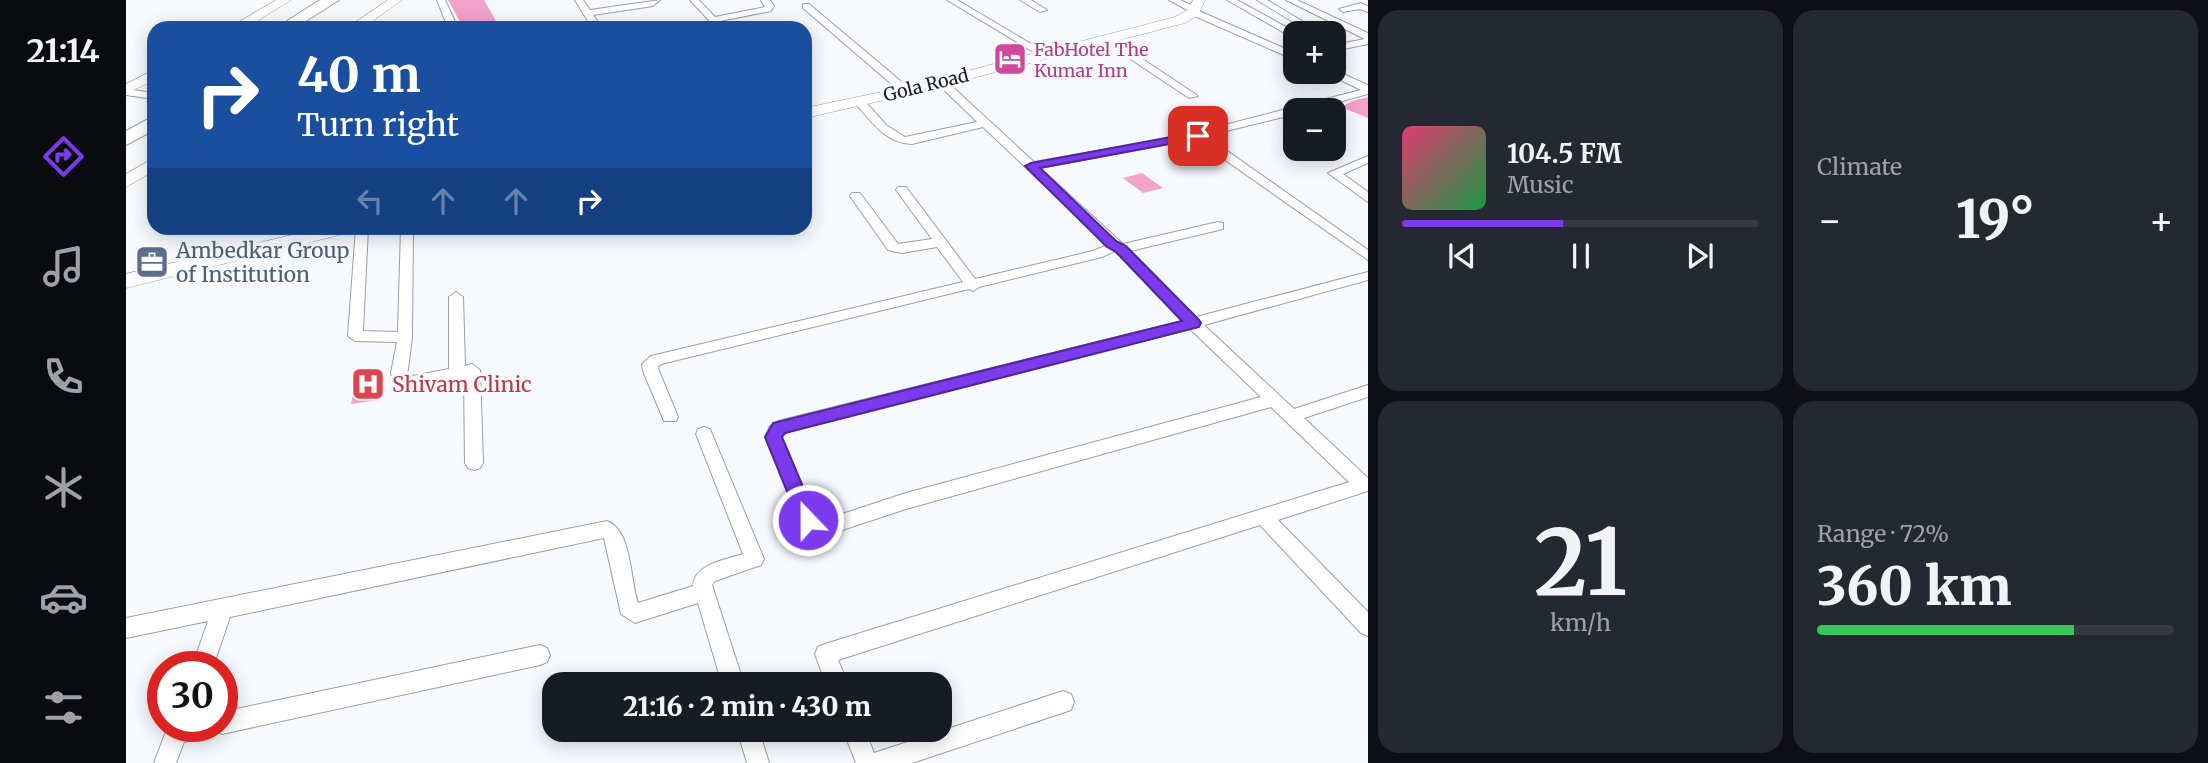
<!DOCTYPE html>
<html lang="en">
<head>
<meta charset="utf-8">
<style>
  body { margin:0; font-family:Merriweather,serif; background:#242831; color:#f1f3f6; height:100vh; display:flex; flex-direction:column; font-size:26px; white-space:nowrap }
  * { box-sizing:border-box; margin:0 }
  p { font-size:23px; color:#9ea1a6 }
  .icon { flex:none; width:38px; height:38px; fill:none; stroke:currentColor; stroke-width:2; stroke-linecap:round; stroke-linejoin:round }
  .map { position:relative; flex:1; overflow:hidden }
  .details { display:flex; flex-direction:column; gap:10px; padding:10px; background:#0d0f14; width:840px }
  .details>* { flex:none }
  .hud { position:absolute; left:21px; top:21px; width:665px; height:214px; border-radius:21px; box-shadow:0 4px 18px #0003; background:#1a4fa0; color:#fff; overflow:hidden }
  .fabs { position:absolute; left:1157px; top:21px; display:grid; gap:14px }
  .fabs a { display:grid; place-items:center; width:63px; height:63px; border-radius:14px; background:#171b24; box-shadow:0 4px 18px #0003; font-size:35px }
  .speed { position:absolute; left:21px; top:651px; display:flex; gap:14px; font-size:35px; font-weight:700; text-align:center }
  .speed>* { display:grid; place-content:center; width:91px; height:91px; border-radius:50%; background:#171b24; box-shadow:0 4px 18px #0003; line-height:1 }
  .speed .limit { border:10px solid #d22; background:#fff; color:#111 }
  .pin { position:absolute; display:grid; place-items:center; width:60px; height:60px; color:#fff; margin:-30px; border-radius:14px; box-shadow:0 4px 10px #0006 }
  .me { position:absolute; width:77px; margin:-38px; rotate:338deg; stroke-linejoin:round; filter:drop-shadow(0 0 5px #0008) }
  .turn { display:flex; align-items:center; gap:24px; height:147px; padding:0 35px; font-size:32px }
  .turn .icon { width:91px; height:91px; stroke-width:2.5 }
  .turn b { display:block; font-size:49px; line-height:60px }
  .lanes { display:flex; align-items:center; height:66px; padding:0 35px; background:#0003; justify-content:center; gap:35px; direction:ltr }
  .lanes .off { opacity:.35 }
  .big { font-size:52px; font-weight:800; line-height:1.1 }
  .details .widget { flex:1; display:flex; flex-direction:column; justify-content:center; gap:10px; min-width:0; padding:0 24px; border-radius:21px; background:#242831 }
  .details .dial { align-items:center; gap:0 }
  .dial b { font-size:91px; line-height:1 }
  .song { display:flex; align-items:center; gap:21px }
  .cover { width:84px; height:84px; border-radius:10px; background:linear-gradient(135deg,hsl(340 70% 55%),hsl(140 70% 35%)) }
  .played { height:7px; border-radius:4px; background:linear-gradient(90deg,#7c3aed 45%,#363941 45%) }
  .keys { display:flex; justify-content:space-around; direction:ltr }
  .heat { display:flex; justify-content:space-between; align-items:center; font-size:38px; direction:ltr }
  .charge { height:10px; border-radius:5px; background:linear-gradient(90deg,#34c759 72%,#363941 0) }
  .details .tiles { flex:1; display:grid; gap:10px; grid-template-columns:repeat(2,1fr) }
  .trip { position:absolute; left:416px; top:672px; width:410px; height:70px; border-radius:21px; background:#171b24; box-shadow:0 4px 18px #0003; font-weight:800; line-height:70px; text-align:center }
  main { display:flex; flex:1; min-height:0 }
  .tabs { display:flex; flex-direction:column; width:126px; justify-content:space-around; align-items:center; background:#090b0e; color:#9ea1a6 }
  .tabs .icon { width:49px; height:49px }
  .tabs .current { color:#7c3aed }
  .tabs b { font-size:32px; color:#f1f3f6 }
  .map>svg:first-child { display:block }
  .building { fill:#f3a2cb }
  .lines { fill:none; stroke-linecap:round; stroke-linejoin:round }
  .street-casing { stroke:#9b9ea6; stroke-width:2 }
  .secondary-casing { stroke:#9b9ea6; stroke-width:1 }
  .highway-casing { stroke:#9b9ea6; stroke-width:2 }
  .street { fill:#fff; fill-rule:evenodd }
  .secondary { fill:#fff; fill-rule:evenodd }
  .highway { fill:#fff; fill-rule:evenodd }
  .route { fill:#7c3aed; stroke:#51269a; stroke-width:2 }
  .labels { text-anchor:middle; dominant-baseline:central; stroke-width:7; stroke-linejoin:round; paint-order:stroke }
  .far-hotel-label { font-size:18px; fill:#b23c85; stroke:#f6f9fe; text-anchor:start }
  .far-street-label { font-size:18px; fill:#1a1b1e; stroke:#f6f9fe }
  .service-label { font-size:21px; fill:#4e5e75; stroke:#f6f9fe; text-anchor:start }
  .health-label { font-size:21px; fill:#be3a42; stroke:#f6f9fe; text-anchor:start }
</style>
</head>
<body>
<main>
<nav class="tabs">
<b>21:14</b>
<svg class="icon current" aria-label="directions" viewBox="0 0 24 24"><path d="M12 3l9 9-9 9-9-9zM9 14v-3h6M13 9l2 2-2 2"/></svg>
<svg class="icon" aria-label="music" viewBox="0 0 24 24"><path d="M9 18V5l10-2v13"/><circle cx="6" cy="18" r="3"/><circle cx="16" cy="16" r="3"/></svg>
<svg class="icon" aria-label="phone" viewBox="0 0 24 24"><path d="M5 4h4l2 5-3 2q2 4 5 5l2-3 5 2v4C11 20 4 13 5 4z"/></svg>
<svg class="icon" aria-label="climate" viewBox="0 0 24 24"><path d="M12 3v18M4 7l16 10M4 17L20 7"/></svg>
<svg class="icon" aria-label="car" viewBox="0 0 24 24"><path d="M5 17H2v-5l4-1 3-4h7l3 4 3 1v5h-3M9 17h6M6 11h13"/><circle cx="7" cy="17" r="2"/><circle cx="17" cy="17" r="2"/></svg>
<svg class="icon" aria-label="filters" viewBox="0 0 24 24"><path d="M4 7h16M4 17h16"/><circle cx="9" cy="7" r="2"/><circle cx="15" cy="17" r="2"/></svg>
</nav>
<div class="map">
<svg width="1242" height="763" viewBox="0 0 1242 763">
  <rect width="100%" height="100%" fill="#f6f9fe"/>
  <g class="building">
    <path d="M322,0h36l12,21 -33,6z"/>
    <path d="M1242,97v21l-27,-11 11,-6z"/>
    <path d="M1016,173l21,15 -20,5 -20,-15z"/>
    <path d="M258,376l-5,24 -28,4 5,-24z"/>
  </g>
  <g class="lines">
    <defs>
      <g id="street">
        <path d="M311,0h8l13,28h-10z"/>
        <path d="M449,0h8l7,10 70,-10 -7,6 -60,9 9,13h-10z"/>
        <path d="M564,0h9l16,17 50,-10 -4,-7h9l4,6 -3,5 -51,10 4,5 -8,2z"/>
        <path d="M821,0h10l93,55 -8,2z"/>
        <path d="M894,0h11l16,10 -7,2z"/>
        <path d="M1043,0h11l18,8 1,3 96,42v7l-105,-46 -1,-3z"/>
        <path d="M1101,0h10l60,33 -2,6z"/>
        <path d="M1131,0h10l55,33h-11z"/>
        <path d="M1160,0h11l71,33v11l-34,7v-6l31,-6z"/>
        <path d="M1235,3l7,3v6l-8,-3 -17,3 -4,-3z"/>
        <path d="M677,4h6l101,85v4h-8l-99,-85z"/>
        <path d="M982,37l3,1 87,58 -9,2 -84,-56 -2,-2z"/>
        <path d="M1208,70l34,15v9l-58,16h-15v4l-89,22 162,114v10l-173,-121 -155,29 83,76 95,-22 5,1v6l-93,22 66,66 172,-45v8l-164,45 90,84 74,-24v12l-64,21 64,60v13l-90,29 90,92v24l-7,-3 -101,-108 -422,135 10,24h-22l-11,-30 3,-7 7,-3 524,-162 -78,-75 -365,102 -79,26 -25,-9 -37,-89 5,-11 8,-5 404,-100 -67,-70 -13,6 -123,30 -6,4 -4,-2 -308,75 -3,2 1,5 19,46 -2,4h-12l-21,-50 -1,-7 9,-8 312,-74 -26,-35 -35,6 -14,-3 -38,-54 2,-3h8l38,51 34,-5 -36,-49 2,-3h8l69,92 118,-28 12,-5 -5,-8 -117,-111 -71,17c-27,-1 -40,-22 -57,-41v-4h8l23,26 19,12 72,-15 -42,-41 9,-2 90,83 144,-25 183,-47 -37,-18zM1064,329l71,68 -355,96 -79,26 -12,-4 -34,-78 8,-6z"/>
        <path d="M0,89l28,4v6l-28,-4z"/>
        <path d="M1242,156v7l-25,11 25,18v10l-40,-29z"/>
        <path d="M230,228h12l-5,103 35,1 3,-104h12l-1,109 -5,40 42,-8v-72l7,-5 7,5 2,69 7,-2 8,6 3,93 -3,5 -6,2 -6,-2 -3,-5 -1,-86 -55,13 -15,-5 -3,-12 6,-31 -42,-1 -7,-5z"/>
        <path d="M578,427l6,2 2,5 52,125 -3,6 -46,16 -3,4 32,99h-22l-24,-81 -63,20 -14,-9 -17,-76 -374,79 -17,50h-21l16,-46 -82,17v-20l481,-97c25,9 23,59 31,82l55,-17c1,-22 32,-26 50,-32l-47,-120 2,-5z"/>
        <path d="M414,645l7,3 3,7 -3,7 -7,3 -318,69 -4,-2 -9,5 -25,5 -8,21h-22l14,-37h54v-14z"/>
        <path d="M937,691l8,3 3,8 -3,8 -159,53h-56l-13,-33h22l9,23z"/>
        <path d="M611,730h22l10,33h-22z"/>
      </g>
      <g id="secondary">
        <path d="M150,0h15l-45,28h-17z"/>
        <path d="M262,0h14l-39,28h-16z"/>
        <path d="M1067,0h12l-7,15 -13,8 -274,71 -106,24v-10l100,-21 270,-70 13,-7z"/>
        <path d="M28,70v10l-28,14v-10z"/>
        <path d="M28,158v13l-28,16v-13z"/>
        <path d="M196,228h31l-2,4 -225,56v-14z"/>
      </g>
      <g id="highway">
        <path d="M194,0h19l-44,28h-19z"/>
        <path d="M28,116v14l-28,15v-14z"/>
      </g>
    </defs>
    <use href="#street" class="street-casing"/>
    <use href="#secondary" class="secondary-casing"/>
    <use href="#highway" class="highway-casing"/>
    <use href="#street" class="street"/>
    <use href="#secondary" class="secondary"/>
    <use href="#highway" class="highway"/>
  </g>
  <path class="route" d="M1072,132l4,1v5l-162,30 76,73 10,5 73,74 2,3 -2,4 -414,106 -3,4 35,83 -3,6 -6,2 -7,-2 -36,-89 8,-14 409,-102 -66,-69 -9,-5 -82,-81 6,-3z"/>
  <defs>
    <symbol id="hotel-square" viewBox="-11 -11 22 22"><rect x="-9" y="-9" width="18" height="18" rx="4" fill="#d1479c" stroke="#f6f9fe"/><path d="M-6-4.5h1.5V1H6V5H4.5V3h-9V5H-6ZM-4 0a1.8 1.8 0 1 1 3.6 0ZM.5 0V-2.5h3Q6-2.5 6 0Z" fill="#fff"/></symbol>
    <symbol id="office-square" viewBox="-11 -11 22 22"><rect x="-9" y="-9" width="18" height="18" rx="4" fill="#5c6f8a" stroke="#f6f9fe"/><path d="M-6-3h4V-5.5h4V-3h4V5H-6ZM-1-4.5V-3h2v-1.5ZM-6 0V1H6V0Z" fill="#fff"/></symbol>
    <symbol id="hospital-square" viewBox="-11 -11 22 22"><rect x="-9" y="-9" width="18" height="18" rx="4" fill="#e0444e" stroke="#f6f9fe"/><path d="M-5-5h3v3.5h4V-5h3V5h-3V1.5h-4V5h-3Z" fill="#fff"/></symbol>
  </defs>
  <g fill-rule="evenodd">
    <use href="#hotel-square" x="865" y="40" width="38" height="38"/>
    <use href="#office-square" x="7" y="243" width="38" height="38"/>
    <use href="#hospital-square" x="223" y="365" width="38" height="38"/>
  </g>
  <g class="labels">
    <g class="far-hotel-label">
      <text x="908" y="49">FabHotel The<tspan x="908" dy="21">Kumar Inn</tspan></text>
    </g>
    <g class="far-street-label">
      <text transform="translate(800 85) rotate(-14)">Gola Road</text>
    </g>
    <g class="service-label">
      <text x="50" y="250">Ambedkar Group<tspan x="50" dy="24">of Institution</tspan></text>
    </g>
    <g class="health-label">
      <text x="266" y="384">Shivam Clinic</text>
    </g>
  </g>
</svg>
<div class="fabs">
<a>+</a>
<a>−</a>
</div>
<div class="speed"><div class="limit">30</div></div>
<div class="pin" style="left:1072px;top:136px;background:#d93025"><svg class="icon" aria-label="arrive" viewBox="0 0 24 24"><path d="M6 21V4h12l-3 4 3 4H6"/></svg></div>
<svg class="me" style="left:682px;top:520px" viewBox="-20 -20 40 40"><circle r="17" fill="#7c3aed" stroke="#fff" stroke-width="3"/><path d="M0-11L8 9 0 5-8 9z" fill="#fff"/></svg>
<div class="trip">21:16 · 2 min · 430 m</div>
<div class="hud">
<div class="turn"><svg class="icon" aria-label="right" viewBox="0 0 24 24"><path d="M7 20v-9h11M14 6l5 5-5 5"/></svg><div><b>40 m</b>Turn right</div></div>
<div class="lanes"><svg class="icon off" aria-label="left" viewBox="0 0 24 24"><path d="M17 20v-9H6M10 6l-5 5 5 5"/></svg><svg class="icon off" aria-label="ahead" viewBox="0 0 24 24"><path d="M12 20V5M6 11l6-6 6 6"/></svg><svg class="icon off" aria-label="ahead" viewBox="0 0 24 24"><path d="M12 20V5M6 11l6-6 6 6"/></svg><svg class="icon" aria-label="right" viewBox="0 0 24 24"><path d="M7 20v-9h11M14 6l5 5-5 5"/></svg></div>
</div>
</div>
<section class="details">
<div class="tiles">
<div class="widget">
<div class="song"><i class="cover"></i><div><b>104.5 FM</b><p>Music</p></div></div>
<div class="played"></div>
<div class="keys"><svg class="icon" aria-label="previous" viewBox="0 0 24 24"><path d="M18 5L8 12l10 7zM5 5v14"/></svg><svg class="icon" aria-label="pause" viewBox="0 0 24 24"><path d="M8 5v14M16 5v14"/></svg><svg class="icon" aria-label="next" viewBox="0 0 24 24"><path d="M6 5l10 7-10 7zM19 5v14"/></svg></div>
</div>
<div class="widget"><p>Climate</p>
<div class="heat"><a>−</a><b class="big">19°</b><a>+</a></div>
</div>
<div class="widget dial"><b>21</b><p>km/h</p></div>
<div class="widget"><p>Range · 72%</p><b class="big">360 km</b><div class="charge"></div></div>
</div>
</section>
</main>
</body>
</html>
